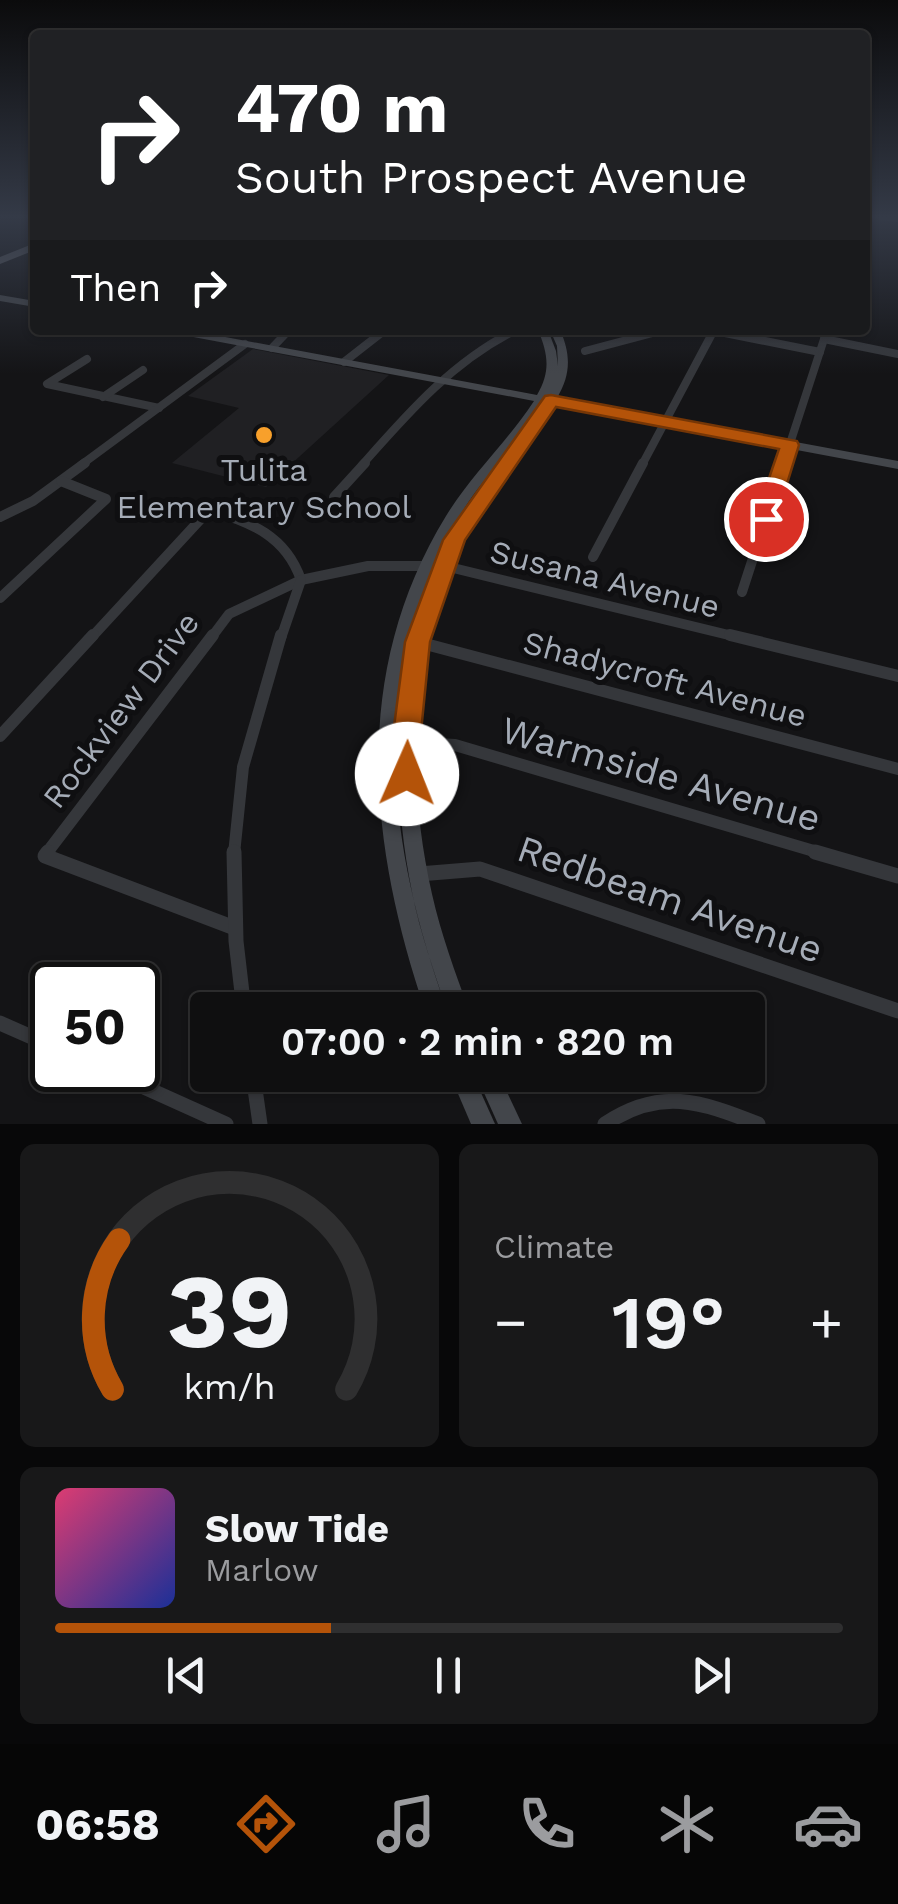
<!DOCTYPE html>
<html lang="en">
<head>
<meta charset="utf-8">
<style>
  body { margin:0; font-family:"Work Sans",sans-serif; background:#181819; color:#f1f3f6; height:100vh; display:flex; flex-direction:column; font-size:38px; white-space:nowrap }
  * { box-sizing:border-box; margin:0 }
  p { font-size:32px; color:#9b9c9f }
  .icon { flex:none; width:55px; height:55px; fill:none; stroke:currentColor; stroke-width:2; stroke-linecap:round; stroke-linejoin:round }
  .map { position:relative; height:1124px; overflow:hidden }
  .panel { display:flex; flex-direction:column; gap:20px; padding:20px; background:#080809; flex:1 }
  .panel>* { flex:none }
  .guide { position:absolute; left:30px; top:30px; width:840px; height:305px; border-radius:10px; box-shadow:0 2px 8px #0004,0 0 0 2px #2f2f30; background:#202124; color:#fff; overflow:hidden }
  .speed { position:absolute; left:30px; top:962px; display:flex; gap:20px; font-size:50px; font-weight:700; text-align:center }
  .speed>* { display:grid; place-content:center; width:130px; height:130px; border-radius:50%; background:#0f0f10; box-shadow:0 2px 8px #0004,0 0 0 2px #2f2f30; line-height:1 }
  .speed .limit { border:5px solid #111; border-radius:15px; background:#fff; color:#111 }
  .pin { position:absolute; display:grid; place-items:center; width:85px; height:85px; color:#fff; margin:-42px; border:5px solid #fff; border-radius:50%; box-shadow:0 2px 10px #0007 }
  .me { position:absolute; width:110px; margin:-55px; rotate:1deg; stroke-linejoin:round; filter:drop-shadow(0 0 8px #0008) }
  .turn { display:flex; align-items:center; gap:35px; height:210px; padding:0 40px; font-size:45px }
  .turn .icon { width:130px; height:130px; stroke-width:2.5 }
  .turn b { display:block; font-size:70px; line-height:85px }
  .then { display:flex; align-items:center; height:95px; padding:0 40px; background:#0003; gap:20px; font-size:38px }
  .big { font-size:75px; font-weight:600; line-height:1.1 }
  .panel .tile { flex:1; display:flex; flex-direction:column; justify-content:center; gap:15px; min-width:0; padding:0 35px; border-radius:15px; background:#181819 }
  .panel .dial { align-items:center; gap:0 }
  .dial svg { height:260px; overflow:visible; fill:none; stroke:#2f2f30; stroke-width:7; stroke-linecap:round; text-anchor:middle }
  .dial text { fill:#f1f3f6; stroke:none }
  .song { display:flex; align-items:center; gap:30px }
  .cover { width:120px; height:120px; border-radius:15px; background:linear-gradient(135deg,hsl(340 70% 55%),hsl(230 70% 35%)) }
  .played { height:10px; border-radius:5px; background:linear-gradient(90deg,#b45309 35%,#2f2f30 35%) }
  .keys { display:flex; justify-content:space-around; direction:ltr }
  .heat { display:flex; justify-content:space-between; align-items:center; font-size:55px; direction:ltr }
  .panel .tiles { flex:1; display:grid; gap:20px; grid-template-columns:1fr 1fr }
  .tile:last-child { grid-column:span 2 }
  .trip { position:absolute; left:190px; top:992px; width:575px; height:100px; border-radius:10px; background:#0f0f10; box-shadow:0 2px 8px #0004,0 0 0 2px #2f2f30; font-weight:600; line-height:100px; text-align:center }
  .tabs { display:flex; height:160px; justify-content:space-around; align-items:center; background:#060606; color:#9b9c9f }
  .tabs .icon { width:70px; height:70px }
  .tabs .selected { color:#b45309 }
  .tabs b { font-size:45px; color:#f1f3f6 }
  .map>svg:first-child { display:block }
  .built { fill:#202023 }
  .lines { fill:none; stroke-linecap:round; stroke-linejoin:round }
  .minor-far4 { stroke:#35373b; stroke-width:6 }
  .minor-far3 { stroke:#35373b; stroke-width:8 }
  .minor-far2 { stroke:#35373b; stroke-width:10 }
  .minor-far1 { stroke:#35373b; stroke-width:12 }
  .minor { stroke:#35373b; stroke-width:15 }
  .secondary { fill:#43464b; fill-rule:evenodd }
  .trunk { fill:#595c63; fill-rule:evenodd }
  .route { fill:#b45309; stroke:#753606; stroke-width:2.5 }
  .poi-dot { fill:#f8a02b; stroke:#0f0f11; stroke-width:4 }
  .labels { text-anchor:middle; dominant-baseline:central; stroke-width:10; stroke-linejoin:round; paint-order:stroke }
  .poi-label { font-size:32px; fill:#a5acb7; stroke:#0f0f11 }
  .street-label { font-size:32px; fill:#a5acb7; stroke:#0f0f11 }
  .near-street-label { font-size:38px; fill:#a5acb7; stroke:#0f0f11 }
</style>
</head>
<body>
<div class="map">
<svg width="898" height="1124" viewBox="0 0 898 1124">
  <rect width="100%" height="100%" fill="#141416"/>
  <path class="built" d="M253,349l136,26 -123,112 -94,-24 67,-55 -51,-12z"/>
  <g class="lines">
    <path class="minor-far4" d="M881,217l17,2"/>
    <g class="minor-far3">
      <path d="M710,330l110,22"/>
      <path d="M824,339l74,15"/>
      <path d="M272,348l17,-18"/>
      <path d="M585,351l79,-21"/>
      <path d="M87,359l-40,25 112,24"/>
      <path d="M344,362l41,-32"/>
      <path d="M103,397l40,-27"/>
      <path d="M81,465l164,-121"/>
      <path d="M362,465c46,-52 91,-104 154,-135"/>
      <path d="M642,465l72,-135"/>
      <path d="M783,465l44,-135"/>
    </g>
    <g class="minor-far2">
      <path d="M334,497l31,-34"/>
      <path d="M0,517l33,-16 52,-38"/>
      <path d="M593,557l50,-94"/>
      <path d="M742,592l42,-129"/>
      <path d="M0,598l106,-99 -45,-18"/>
      <path d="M91,638l118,-128c42,12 77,26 92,70"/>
      <path d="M211,638l18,-24 72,-34 67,-14h77l296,72"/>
      <path d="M281,638l20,-58"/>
    </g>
    <g class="minor-far1">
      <path d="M730,635l168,41"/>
      <path d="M418,642l480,127"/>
      <path d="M0,736l93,-101"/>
      <path d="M406,742l49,3 369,109"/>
      <path d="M46,854l167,-219"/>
      <path d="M234,854l9,-87 38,-132"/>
    </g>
    <g class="minor">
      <path d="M48,852l-3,4 187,71"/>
      <path d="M234,852l2,89 8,69"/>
      <path d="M815,852l83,24"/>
      <path d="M419,874l61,-5 418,142"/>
      <path d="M0,1023l52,23"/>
      <path d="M106,1070l120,54"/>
      <path d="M253,1075l7,49"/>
      <path d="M605,1124c55,-37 95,-23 153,0"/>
    </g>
    <g class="secondary">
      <path d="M0,295l35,6v6l-35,-6z"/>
      <path d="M167,330h21l349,65c14,-24 11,-41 1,-65h10l8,21 2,15 -1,-20 -7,-16h10c11,24 11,45 -3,68l341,63v8l-345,-65c-30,44 -67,84 -90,132 -53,111 -58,239 -31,358 9,40 23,78 37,116h-22c-13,-39 -27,-77 -35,-118 -29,-144 -13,-288 72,-411 -28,35 -46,73 -61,115 -50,141 -25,277 24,414h-22c-56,-166 -75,-337 21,-494 25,-41 62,-75 88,-115l-362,-68z"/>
      <path d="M450,1075h23l22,49h-24z"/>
      <path d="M476,1075h23l23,49h-24z"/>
    </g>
    <path class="trunk" d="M35,243v7l-35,14v-7z"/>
  </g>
  <linearGradient id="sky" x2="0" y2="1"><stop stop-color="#0b0b0c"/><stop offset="0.58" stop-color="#343a47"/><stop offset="1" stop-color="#343a47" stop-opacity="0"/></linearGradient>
  <rect width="898" height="374" fill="url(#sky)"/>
  <path class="route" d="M551,395l246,46 2,4 -23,74 -10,7 -11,-7 24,-70 -223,-42 -91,133 -35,102 -10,100 1,32 -4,8 -10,4 -10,-4 -5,-8v-32l13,-100 38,-102 102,-144z"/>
  <circle class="poi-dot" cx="264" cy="435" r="10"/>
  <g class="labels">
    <g class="poi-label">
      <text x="264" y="470">Tulita<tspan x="264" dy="37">Elementary School</tspan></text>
    </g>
    <g class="street-label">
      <text transform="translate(605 579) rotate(14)">Susana Avenue</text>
      <text transform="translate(665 679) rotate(15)">Shadycroft Avenue</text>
      <text transform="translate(121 710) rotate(-53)">Rockview Drive</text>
    </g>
    <g class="near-street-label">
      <text transform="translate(661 774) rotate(16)">Warmside Avenue</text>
      <text transform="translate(670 899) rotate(19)">Redbeam Avenue</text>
    </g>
  </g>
</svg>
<div class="speed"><div class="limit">50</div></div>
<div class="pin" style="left:766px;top:519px;background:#d93025"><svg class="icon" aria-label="arrive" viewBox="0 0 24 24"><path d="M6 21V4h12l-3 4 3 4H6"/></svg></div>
<svg class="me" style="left:407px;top:774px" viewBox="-20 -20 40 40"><circle r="19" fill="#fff"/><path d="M0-13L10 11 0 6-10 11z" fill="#b45309"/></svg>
<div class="trip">07:00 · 2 min · 820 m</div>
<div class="guide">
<div class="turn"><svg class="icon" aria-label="right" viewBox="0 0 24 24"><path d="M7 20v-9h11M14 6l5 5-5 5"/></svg><div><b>470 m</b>South Prospect Avenue</div></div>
<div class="then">Then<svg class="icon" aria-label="right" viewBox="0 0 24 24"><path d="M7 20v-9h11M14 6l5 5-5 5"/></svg></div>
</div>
</div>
<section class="panel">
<div class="tiles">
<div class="tile dial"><svg viewBox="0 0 100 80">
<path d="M14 69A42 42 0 1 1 86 69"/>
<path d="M14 69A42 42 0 0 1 16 23" stroke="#b45309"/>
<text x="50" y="56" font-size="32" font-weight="700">39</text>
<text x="50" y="72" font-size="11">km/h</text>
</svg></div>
<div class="tile"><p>Climate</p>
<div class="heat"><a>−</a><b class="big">19°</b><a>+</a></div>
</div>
<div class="tile">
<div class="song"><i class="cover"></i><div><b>Slow Tide</b><p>Marlow</p></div></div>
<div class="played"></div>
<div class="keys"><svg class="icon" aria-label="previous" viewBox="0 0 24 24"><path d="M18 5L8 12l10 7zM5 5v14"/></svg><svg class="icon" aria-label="pause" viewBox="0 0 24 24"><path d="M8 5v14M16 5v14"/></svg><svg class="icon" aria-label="next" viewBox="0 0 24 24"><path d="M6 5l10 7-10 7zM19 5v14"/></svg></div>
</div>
</div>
</section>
<nav class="tabs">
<b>06:58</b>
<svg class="icon selected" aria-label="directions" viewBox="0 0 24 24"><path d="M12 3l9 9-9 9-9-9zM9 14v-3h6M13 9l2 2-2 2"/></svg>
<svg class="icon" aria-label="music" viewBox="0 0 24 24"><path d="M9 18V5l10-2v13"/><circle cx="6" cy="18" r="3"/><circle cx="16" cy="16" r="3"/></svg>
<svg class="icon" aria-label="phone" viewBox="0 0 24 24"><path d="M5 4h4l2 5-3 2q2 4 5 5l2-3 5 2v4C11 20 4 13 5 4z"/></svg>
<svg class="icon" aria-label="climate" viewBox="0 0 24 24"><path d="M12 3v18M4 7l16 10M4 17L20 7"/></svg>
<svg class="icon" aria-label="car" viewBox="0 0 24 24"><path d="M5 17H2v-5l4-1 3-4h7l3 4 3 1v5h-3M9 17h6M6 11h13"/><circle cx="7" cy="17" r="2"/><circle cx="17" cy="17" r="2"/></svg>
</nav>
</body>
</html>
